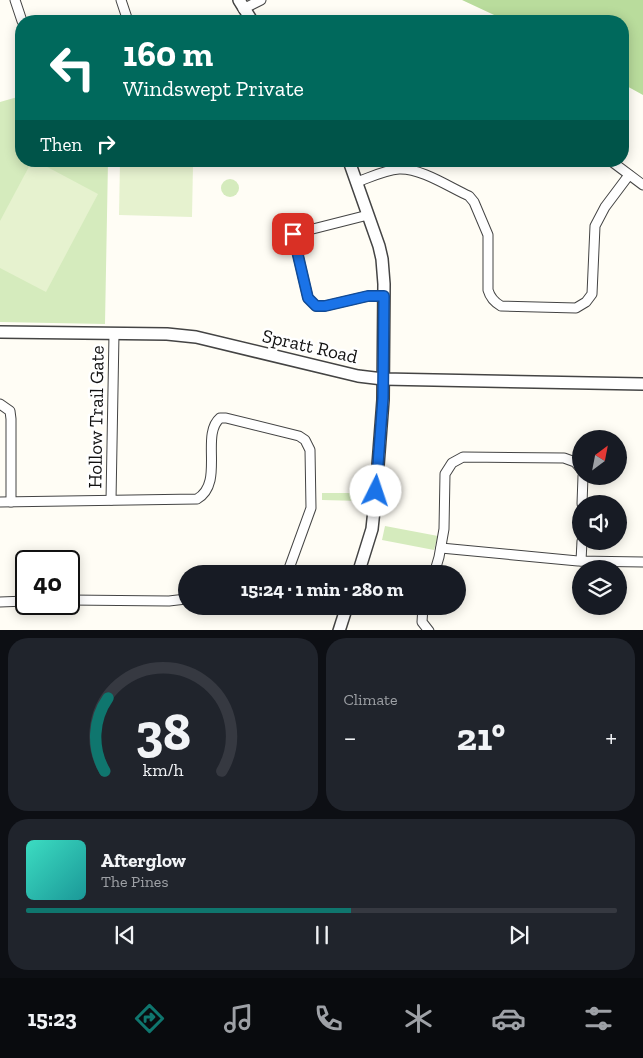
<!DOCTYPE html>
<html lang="en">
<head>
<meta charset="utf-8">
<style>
  body { margin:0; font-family:"Zilla Slab",serif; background:#20242c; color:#f1f3f6; height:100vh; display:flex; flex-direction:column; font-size:19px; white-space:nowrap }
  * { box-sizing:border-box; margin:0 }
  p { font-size:16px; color:#9ea1a6 }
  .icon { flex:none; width:28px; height:28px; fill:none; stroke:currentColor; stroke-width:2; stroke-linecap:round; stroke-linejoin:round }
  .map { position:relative; height:630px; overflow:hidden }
  .details { display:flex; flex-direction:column; gap:8px; padding:8px; background:#0d0f14; flex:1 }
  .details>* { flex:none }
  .hud { position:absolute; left:15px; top:15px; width:614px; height:152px; border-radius:20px; box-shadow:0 2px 12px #0003; background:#00695c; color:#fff; overflow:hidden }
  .needle { width:32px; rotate:32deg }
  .buttons { position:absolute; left:572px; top:430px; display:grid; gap:10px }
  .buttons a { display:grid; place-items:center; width:55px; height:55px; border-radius:50%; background:#171b24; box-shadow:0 2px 12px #0003; font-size:25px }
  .speed { position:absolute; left:15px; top:550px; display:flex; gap:10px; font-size:25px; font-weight:700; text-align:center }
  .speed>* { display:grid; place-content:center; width:65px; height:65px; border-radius:50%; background:#171b24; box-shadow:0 2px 12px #0003; line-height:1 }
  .speed .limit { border:2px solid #111; border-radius:8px; background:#fff; color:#111 }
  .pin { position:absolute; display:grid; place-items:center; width:42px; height:42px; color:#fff; margin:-21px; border-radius:10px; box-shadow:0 2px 8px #0006 }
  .me { position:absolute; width:55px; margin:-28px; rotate:4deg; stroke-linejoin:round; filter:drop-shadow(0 0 4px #0008) }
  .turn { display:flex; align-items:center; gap:18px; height:105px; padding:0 25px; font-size:22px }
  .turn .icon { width:65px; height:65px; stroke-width:2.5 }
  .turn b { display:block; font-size:35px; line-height:42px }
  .then { display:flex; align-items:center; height:48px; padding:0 25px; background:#0003; gap:10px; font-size:19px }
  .big { font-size:38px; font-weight:700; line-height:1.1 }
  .details .tile { flex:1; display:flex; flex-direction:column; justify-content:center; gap:8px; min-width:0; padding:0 18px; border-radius:20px; background:#20242c }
  .details .dial { align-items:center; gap:0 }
  .dial svg { height:130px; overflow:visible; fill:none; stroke:#363941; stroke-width:7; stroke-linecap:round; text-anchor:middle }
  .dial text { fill:#f1f3f6; stroke:none }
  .song { display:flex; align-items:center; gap:15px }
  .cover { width:60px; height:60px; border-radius:8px; background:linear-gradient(135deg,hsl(170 70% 55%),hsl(180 70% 35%)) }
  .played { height:5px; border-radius:2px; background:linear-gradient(90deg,#0f766e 55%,#363941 55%) }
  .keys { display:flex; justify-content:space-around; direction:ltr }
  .heat { display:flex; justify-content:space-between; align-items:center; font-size:28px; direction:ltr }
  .details .tiles { flex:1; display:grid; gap:8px; grid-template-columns:1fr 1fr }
  .tile:last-child { grid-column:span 2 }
  .trip { position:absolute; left:178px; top:565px; width:288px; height:50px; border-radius:25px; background:#171b24; box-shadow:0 2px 12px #0003; font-weight:700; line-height:50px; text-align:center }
  .menu { display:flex; height:80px; justify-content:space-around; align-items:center; background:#090b0e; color:#9ea1a6 }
  .menu .icon { width:35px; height:35px }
  .menu .on { color:#0f766e }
  .menu b { font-size:22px; color:#f1f3f6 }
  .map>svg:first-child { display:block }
  .green { fill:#d5ebbd }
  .forest { fill:#b9dc9c }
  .pitch { fill:#e6f2cf }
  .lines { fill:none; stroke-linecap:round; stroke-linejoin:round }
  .minor-casing { stroke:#444; stroke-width:11 }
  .tertiary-casing { stroke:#444; stroke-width:14 }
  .minor { stroke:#fff; stroke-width:9 }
  .tertiary { stroke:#fff; stroke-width:11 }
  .route-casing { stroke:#114b97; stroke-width:12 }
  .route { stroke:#1a73e8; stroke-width:9 }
  .labels { text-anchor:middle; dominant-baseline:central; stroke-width:5; stroke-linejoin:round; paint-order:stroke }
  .street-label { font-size:19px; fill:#111; stroke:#fff }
</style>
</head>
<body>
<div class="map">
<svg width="643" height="631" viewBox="0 0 643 631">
  <rect width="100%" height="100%" fill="#fffdf5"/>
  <g class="green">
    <path d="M21,96v65h87l-3,163 -105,-2v-220z"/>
    <circle cx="230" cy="188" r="9"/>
    <path d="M322,493h39v8l-39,-1z"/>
    <path d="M385,526l53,10 -4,14 -52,-10z"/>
  </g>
  <path class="forest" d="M462,0h181v95l-20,-11 -1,-63h-115z"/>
  <g class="pitch">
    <path d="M32,161h4l62,33 -52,98 -46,-24v-47z"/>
    <path d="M120,162l73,2 -1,53 -73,-2z"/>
  </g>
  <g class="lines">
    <defs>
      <g id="minor">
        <path d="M15,0l7,21"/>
        <path d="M121,0l7,21"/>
        <path d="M243,9l18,-9"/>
        <path d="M611,161l32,24"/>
        <path d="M357,182c14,-5 28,-12 42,-13 22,-1 50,18 70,27l5,6 14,33v55c2,7 6,12 13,16l75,2 10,-6 6,-8 3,-68 10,-19 24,-32"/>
        <path d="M368,215l-75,19 15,64 8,8h9l43,-10 16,1"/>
        <path d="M0,404l10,7 1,8v83"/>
        <path d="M111,500l3,-166"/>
        <path d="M0,502l197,-3c28,-16 3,-64 23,-81h6l73,18 6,4 5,10 1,58 -24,66"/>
        <path d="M582,504l1,-28"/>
        <path d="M441,548l137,13 65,1"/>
        <path d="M581,561l1,-20"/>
        <path d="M434,574l5,-17 5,-28 1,-55 7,-11 11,-6 101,1 11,4 6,7"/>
        <path d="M69,600l100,1 17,-2"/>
        <path d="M0,602l26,-1"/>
        <path d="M423,606l-1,16 7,9"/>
      </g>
      <g id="tertiary">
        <path d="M239,0l13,21"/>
        <path d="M349,161l30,85 3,13 2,25 -1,116 -7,91 -4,38 -14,45"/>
        <path d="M0,332l167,2 29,3 162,39 25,3 260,5"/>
        <path d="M339,631l8,-25"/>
      </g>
    </defs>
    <use href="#minor" class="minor-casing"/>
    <use href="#tertiary" class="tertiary-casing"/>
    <use href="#minor" class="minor"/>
    <use href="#tertiary" class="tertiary"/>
  </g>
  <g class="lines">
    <defs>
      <path id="route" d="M293,234l15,64 8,8h9l43,-10h16l-1,102 -7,93"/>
    </defs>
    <use href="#route" class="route-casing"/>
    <use href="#route" class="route"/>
  </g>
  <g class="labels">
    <g class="street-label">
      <text transform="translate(310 346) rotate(13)">Spratt Road</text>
      <text transform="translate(96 417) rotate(-89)">Hollow Trail Gate</text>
    </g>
  </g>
</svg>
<div class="buttons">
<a><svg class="needle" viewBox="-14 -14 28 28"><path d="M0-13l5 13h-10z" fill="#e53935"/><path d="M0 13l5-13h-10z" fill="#9ea1a6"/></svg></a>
<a><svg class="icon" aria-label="sound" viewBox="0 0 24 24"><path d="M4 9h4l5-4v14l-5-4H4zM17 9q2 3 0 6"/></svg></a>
<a><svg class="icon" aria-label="layers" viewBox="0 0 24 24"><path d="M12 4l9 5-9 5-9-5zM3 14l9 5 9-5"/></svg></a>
</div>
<div class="speed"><div class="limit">40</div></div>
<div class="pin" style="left:293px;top:234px;background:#d93025"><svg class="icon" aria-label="arrive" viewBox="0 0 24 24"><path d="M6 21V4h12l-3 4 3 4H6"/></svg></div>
<svg class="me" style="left:376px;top:491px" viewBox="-20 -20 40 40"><circle r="19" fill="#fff"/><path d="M0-13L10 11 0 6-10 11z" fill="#1a73e8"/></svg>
<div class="trip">15:24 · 1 min · 280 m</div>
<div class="hud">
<div class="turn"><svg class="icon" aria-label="left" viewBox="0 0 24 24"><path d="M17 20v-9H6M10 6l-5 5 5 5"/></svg><div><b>160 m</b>Windswept Private</div></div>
<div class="then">Then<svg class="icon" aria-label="right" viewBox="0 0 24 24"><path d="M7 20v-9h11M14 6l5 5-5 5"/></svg></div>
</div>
</div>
<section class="details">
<div class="tiles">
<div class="tile dial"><svg viewBox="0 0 100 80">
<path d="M14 69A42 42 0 1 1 86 69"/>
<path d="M14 69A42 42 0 0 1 16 24" stroke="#0f766e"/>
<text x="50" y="56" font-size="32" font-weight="700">38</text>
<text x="50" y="72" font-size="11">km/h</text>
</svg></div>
<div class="tile"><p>Climate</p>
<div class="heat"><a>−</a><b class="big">21°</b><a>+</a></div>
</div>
<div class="tile">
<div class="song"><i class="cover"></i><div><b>Afterglow</b><p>The Pines</p></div></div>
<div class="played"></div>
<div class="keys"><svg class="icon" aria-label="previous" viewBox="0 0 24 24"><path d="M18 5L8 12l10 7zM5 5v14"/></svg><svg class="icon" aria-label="pause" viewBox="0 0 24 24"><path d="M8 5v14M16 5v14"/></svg><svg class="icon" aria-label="next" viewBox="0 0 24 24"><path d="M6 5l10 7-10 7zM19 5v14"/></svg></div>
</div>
</div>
</section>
<nav class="menu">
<b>15:23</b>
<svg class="icon on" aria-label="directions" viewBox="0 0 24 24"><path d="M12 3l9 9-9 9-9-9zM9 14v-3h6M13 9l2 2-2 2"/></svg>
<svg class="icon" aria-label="music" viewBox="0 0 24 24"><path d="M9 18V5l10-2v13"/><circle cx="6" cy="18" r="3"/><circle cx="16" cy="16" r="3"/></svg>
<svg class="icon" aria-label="phone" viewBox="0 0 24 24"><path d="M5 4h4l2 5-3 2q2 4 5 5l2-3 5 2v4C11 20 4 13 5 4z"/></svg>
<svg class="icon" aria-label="climate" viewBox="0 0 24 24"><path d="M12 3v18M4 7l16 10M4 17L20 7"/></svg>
<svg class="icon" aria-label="car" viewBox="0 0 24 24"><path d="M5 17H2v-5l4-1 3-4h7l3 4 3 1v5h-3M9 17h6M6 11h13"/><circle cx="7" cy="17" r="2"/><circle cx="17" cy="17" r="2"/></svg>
<svg class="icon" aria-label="filters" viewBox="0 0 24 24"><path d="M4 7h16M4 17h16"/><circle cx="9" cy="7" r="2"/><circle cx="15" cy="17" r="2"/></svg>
</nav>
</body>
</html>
